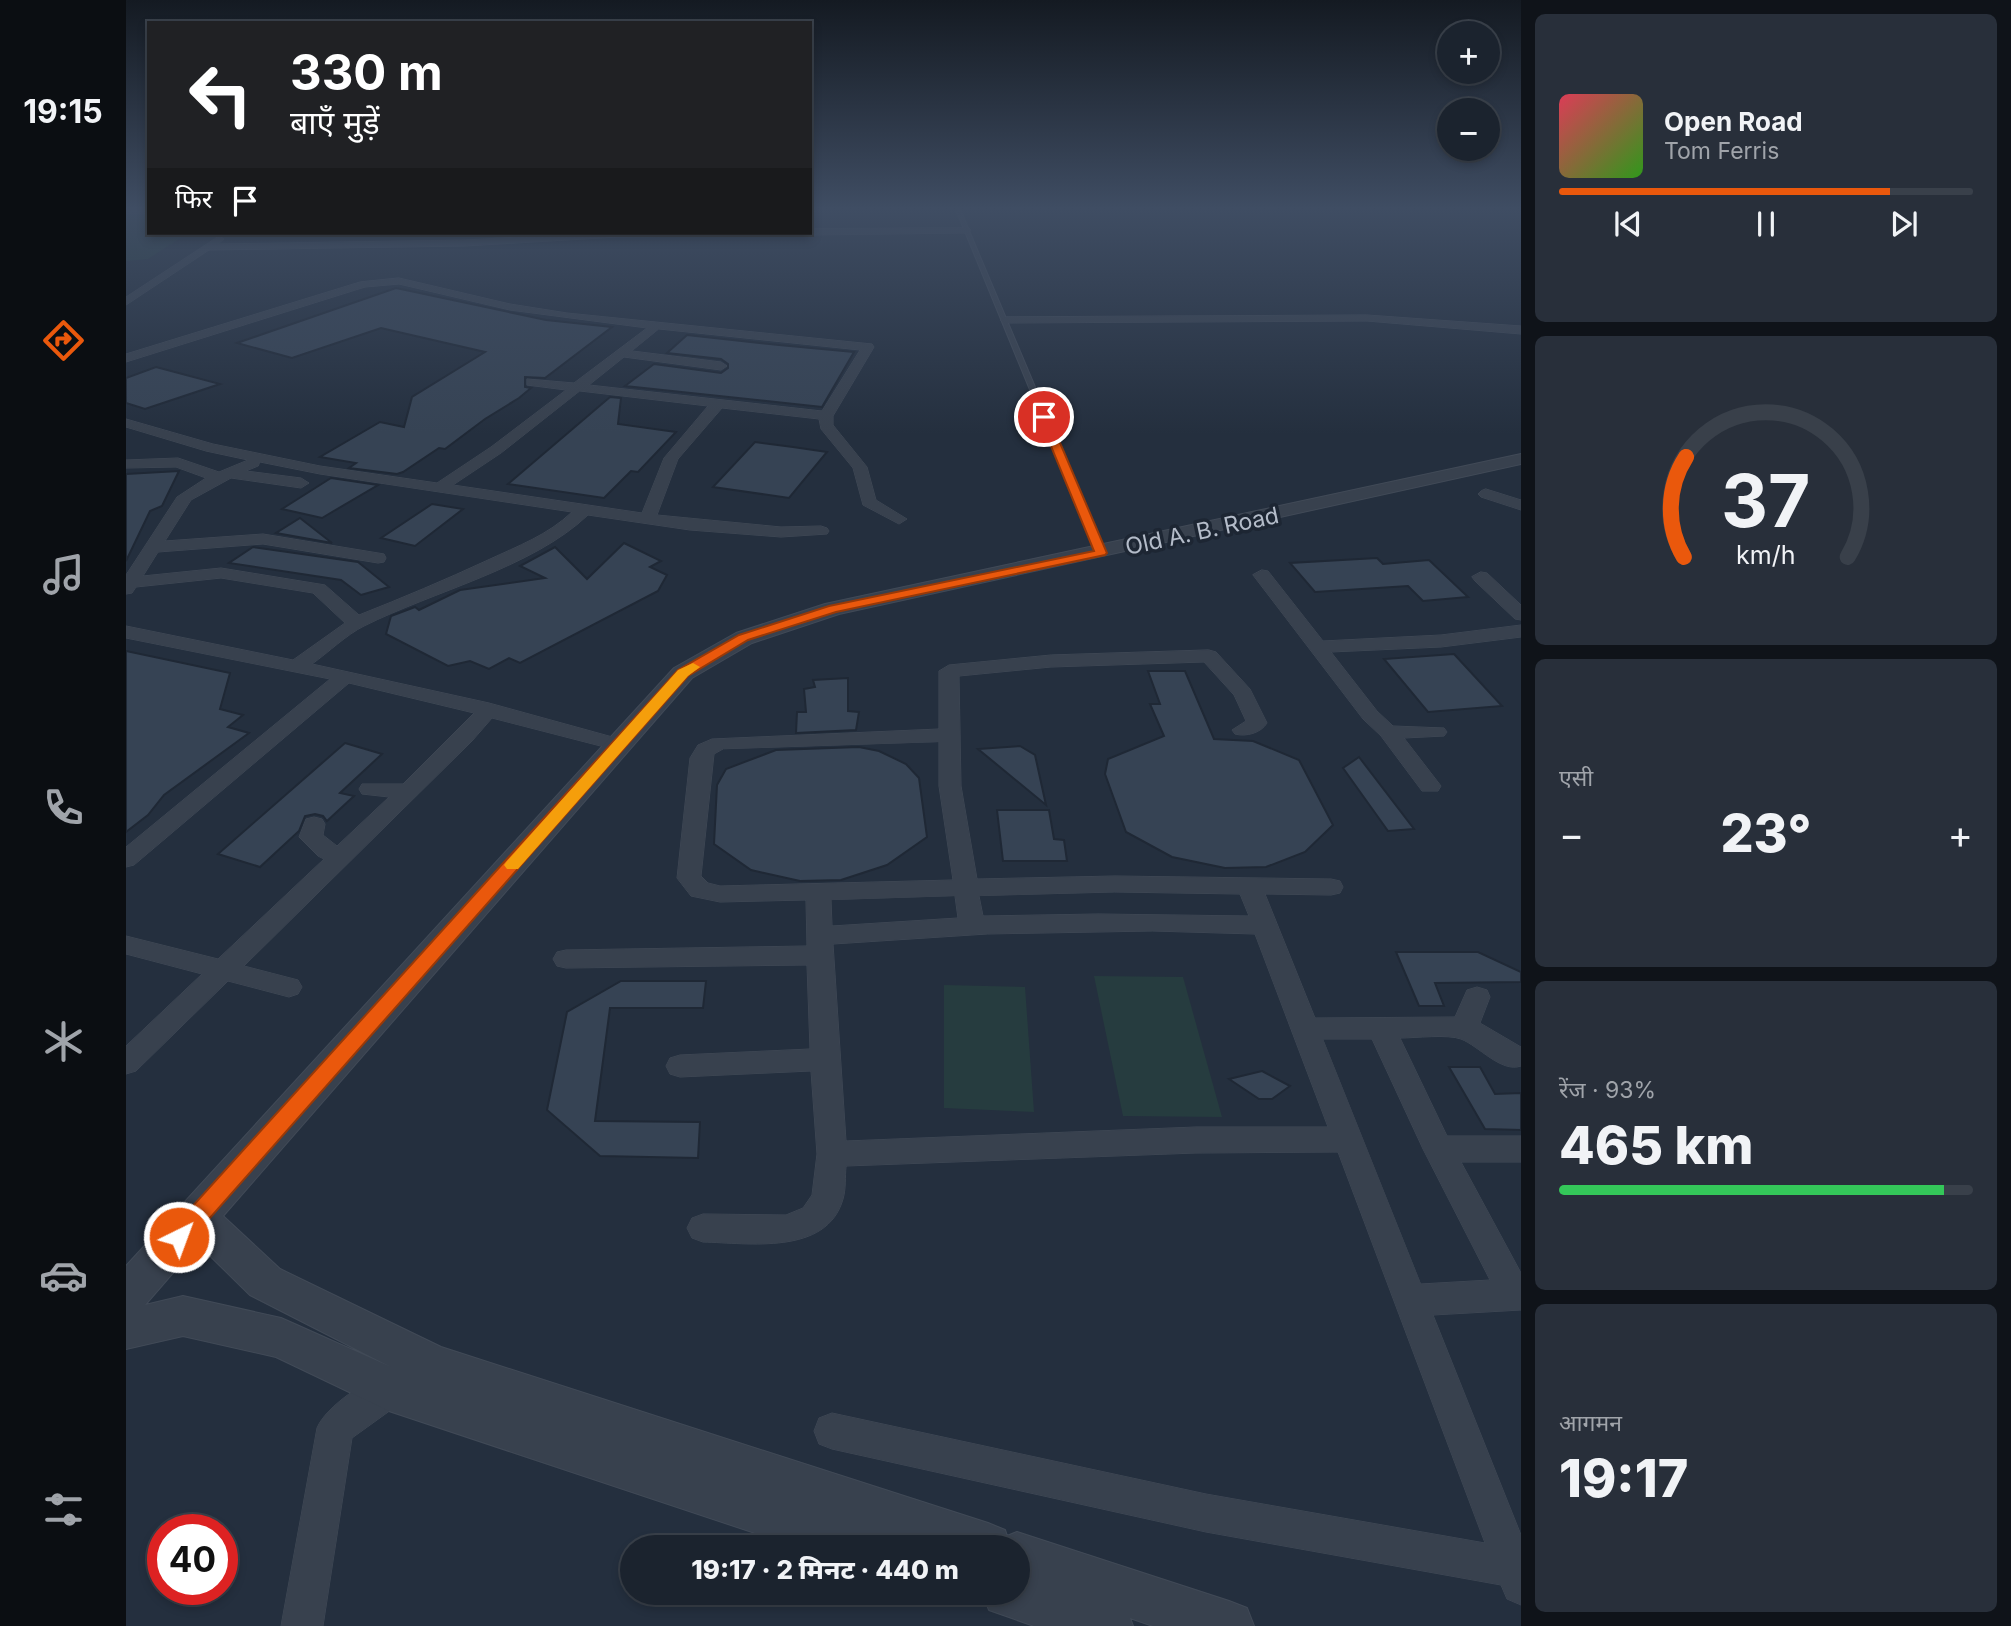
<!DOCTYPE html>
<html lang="hi">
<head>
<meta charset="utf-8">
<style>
  body { margin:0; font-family:Inter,"Noto Sans Devanagari",sans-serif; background:#282f3a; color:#f1f3f6; height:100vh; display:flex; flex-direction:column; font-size:26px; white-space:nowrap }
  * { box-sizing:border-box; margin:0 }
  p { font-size:23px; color:#a0a4aa }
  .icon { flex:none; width:38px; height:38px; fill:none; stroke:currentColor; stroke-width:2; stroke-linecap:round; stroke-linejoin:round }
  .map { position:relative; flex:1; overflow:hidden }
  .sheet { display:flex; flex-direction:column; gap:14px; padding:14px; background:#0f1319; width:490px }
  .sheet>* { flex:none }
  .top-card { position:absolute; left:21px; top:21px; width:665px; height:214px; border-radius:0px; box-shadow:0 4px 10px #0003,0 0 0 2px #39404a; background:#202124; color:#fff; overflow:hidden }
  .buttons { position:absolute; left:1311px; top:21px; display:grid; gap:14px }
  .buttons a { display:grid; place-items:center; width:63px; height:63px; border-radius:50%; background:#1b232e; box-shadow:0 4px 10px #0003,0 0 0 2px #39404a; font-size:35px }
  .speed { position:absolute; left:21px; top:1514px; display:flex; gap:14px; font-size:35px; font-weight:700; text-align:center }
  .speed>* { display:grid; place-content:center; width:91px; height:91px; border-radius:50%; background:#1b232e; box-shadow:0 4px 10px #0003,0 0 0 2px #39404a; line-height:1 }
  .speed .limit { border:10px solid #d22; background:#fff; color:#111 }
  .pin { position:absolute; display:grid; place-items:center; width:60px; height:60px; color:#fff; margin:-30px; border:4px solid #fff; border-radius:50%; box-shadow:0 2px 7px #0007 }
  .me { position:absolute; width:77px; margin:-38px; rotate:42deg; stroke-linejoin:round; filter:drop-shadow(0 0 5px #0008) }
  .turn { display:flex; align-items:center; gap:24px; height:147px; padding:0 28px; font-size:32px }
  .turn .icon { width:91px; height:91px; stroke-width:2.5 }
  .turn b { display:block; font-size:49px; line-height:60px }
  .then { display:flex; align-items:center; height:66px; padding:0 28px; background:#0003; gap:14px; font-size:26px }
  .big { font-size:52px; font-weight:800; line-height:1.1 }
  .sheet .card { flex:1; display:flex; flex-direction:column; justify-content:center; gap:10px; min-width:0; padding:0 24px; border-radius:10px; background:#282f3a }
  .sheet .dial { align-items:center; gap:0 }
  .dial svg { height:182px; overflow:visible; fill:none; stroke:#39404a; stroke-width:7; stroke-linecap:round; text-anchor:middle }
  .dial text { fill:#f1f3f6; stroke:none }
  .song { display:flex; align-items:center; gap:21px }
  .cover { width:84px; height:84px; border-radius:10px; background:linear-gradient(135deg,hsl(350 70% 55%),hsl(110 70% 35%)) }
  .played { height:7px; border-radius:4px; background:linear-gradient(90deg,#ea580c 80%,#39404a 80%) }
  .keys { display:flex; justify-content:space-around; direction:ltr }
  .heat { display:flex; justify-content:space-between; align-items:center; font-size:38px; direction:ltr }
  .charge { height:10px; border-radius:5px; background:linear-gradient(90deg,#34c759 93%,#39404a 0) }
  .trip { position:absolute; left:494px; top:1535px; width:410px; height:70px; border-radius:35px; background:#1b232e; box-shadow:0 4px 10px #0003,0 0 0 2px #39404a; font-weight:800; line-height:70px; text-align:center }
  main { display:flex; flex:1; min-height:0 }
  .tabs { display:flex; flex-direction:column; width:126px; justify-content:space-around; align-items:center; background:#0b0e12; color:#a0a4aa }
  .tabs .icon { width:49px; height:49px }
  .tabs .active { color:#ea580c }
  .tabs b { font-size:32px; color:#f1f3f6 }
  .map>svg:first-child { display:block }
  .green { fill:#263c3f }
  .building { fill:#364354; stroke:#1f2835; stroke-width:2 }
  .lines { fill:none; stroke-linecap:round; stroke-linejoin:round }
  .service-casing { stroke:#414a57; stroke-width:2 }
  .minor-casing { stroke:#414a57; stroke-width:1 }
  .tertiary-casing { stroke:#414a57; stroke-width:2 }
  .service { fill:#38414e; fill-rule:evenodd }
  .minor { fill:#38414e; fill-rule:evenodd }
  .tertiary { fill:#38414e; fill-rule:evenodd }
  .route { fill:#ea580c; stroke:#983908; stroke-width:2 }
  .slow { fill:#f59e0b }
  .labels { text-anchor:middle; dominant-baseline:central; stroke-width:7; stroke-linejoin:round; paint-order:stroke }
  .street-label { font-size:23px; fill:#b4bcc9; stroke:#1d2633 }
</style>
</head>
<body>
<main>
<nav class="tabs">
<b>19:15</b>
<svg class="icon active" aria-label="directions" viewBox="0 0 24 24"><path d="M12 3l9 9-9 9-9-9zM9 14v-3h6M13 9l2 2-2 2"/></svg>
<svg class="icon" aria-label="music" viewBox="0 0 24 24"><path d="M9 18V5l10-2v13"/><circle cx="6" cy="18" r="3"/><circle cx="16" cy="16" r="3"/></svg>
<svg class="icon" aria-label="phone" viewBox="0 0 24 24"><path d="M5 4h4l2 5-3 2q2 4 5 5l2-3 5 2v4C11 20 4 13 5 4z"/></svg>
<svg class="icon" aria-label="climate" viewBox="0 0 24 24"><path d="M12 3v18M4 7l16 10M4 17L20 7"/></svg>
<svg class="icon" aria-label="car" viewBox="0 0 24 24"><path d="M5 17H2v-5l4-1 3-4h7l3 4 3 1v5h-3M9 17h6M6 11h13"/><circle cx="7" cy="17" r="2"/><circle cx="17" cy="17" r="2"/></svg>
<svg class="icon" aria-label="filters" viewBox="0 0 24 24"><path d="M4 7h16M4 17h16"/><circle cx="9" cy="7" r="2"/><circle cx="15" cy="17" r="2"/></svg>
</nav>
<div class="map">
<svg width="1395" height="1626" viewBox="0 0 1395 1626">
  <rect width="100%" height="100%" fill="#242f3e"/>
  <g class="green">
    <path d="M0,207h23v26h39l-40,26 -22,2z"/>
    <path d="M968,976l89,1 39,140 -99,-1z"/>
    <path d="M818,985l81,2 9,125 -90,-4z"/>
  </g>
  <g class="building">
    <path d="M270,288l150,32 66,7 -67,51 -20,-1v10l6,1 -12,10 -34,21 -40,30 -6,-1 -36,24 -6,2 -48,-6 7,-5 -36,-6 60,-35 24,5 8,-30 73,-45 -104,-24 -89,30 -55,-15z"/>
    <path d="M561,335l92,10 75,7 -32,55 -197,-21 29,-22 67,9 7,-5v-4l-7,-5 -54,-6z"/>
    <path d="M30,367l64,17 -75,25 -19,-6v-25z"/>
    <path d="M484,397l11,1 -3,26 58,8 -38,40 -7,-1 -27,27 -96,-14z"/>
    <path d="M629,442l38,5 34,5 -38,46 -76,-11z"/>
    <path d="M53,471l-17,35 -12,5 -24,50v-87z"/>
    <path d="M205,478l47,7 -56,33 -40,-9z"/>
    <path d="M306,504l31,5 -48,37 -34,-8z"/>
    <path d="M174,518l32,25 -56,-10z"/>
    <path d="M498,543l37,18 -11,6 17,8 -9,16 -138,72 -11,-5 -20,11 -19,-8 -22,5 -62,-32 5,-18 24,-9 4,3 41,-20 85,-12 -25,-12 35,-19 32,32z"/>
    <path d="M127,547l105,15 31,25 -28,8 -20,-15 -112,-17z"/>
    <path d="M1251,558l6,6 46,-4 39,37 -45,4 -15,-15 -93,6 -25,-29z"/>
    <path d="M0,651l104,22 -10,36 23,6 -15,12 21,6 -85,62 -16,20 -22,17z"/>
    <path d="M1328,654l48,52 -74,6 -44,-53z"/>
    <path d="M1022,671h37l29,68 39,2 46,19 34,65 -28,27 -39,15 -41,1 -53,-11 -46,-25 -21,-58 3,-15 56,-23 -14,-32h10z"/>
    <path d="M722,678v33l11,1 -3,18 -60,3 1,-21h9l-2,-23 11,-2 -2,-7z"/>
    <path d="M219,743l37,11 -42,39 14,3 -27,25 -4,-5 -8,-2 -10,2 -6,15 -39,36 -42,-13z"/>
    <path d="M894,746l15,9 11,50 -68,-56z"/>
    <path d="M733,747l20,4 27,13 13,14 8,59 -40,28 -46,15 -41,1 -49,-11 -37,-26 3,-59 9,-16 50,-19z"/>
    <path d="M1233,757l55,72 -26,2 -45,-63z"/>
    <path d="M871,810h52l5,29 10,1 3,21h-64z"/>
    <path d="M1270,952h82l43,20v10l-86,1 9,23h-25z"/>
    <path d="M495,981h85l-3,27h-93l-15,113 105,1 -2,36 -98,-2 -53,-46 20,-98z"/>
    <path d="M1323,1067h31l15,27 26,-1v37l-36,-1z"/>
    <path d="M1136,1071l28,15 -18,13h-13l-30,-20z"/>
  </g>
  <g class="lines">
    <defs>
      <path id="service" d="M829,207h4l146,346 -1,2h-3l-4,-2z"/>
      <g id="minor">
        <rect x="0" y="208" width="23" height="6"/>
        <path d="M843,228l2,2 -5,3 -156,2 -4,-2h4v-4z"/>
        <path d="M464,233h128l-5,3 -95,1 -153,9 -256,4 -83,55v-8l93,-61 5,3 -6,5 247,-4z"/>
        <path d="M273,278l111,26 57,9 305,31 2,3 -41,69v9l34,42 9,33 31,19 -8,5 -36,-19 -10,-37 -32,-39 -2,-10 -97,-11 -44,51 -21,56 124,12 40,-1 6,2 2,3 -2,3 -46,3 -91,-7 -102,-15c-56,53 -154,76 -224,111 -18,9 -35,26 -52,38l177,39 138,38 4,4 -4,4 -7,2 -128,-33 -20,23 -228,225 54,14 4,7 -4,7 -9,3 -61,-16 -92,90 -10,3v-28l76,-72 -76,-20v-18l92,23 106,-100 -6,-3 -19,-19 7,-18 8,-2 8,2 3,5 -2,11 14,11 52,-49 -27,-3 -3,-5 3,-5h41l71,-71 -125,-30 -215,182 -8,2v-20l204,-168 -204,-41v-12l167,34 52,-37 -32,-30 -92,-15 -85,9 -4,6 -6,1v-19l51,-78 29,-19 -30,-11 -50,1v-8l52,-2 41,14 29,-12 -42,-9 -80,-24v-8l87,25 107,22 117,17 54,-36 75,-57 -39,-5v-6l47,4 73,-55 -137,-18 -111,-26 -34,3 -239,75v-8l234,-72zM533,329l201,21 -38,61 -233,-26 35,-28 97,13 6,-4 -6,-4 -89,-11zM454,391l128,15 -44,52 -22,55 -189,-28 48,-32zM134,462l60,12 252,38c-24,23 -54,34 -84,48 -43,20 -86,38 -129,55l-34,-30 -6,-1 -98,-16 -78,8 15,-24 105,-8 115,19 6,-1 2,-4 -2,-4 -6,-1 -115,-19 -98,7 26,-41 40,-22 70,10 8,-5 -8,-5 -55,-7 12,-5z"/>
        <path d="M1241,315l154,11v8l-154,-13 -361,2 -6,-3 6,-3z"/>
        <path d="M1360,489l35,11v10l-40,-13 -3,-3 3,-3z"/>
        <path d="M1136,570l6,1 55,70 118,-6 80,-10v12l-80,10 -110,5 46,59 16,15 51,2 3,4 -3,4 -40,2 37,48 -3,5h-16l-41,-55 -18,-17 -110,-144z"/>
        <path d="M1355,572l6,1 34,32v15l-6,-1 -40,-38 -3,-4z"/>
        <path d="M1083,650l7,2 34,37 17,34c-6,10 -21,14 -32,11l-3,-4 14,-9 -12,-26 -30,-33 -153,5 -92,9 2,110 16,93 138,-3 216,3 9,2 3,6 -3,6 -9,2 -66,-1 50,124 140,-1 12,-27 10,-3 10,3 3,7 -10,26 41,24v19c-20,7 -42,-20 -60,-27 -13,-5 -46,-1 -61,-1l47,98h74v26h-60l60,111v37l-88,5 88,220v70l-14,-6 -6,-14 -295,-53 -374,-83 -13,-5 -5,-13 5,-13 13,-5 374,81 279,49 -147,-391 -142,1 -350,13c-1,11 0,23 -3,33 -16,57 -95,44 -140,43l-11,-4 -5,-10 5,-10 11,-4 83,1 17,-7 9,-13 5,-41 -6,-83 -131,6 -10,-3 -4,-8 4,-8 10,-3 130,-6 -3,-84 -241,3 -9,-2 -4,-7 4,-7 9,-2 241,-4 -1,-46 -86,2 -29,-6 -14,-18 13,-120 8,-13 14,-6 227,-10v-58l10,-6 102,-10zM813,742v44l14,94 -233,6 -12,-3 -7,-7 13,-122 9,-5zM989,892l125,2 9,22 -151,-2 -115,2 -4,-20zM829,896l3,22 -126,8 -1,-26zM1027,931l102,3 73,193h-132l-350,14 -13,-197 154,-10zM1197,1039h49l51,110 67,131 -69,4z"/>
        <path d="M263,1371l13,5 5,13 -5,13 -50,36 -29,188h-42l36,-198c9,-22 50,-48 72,-57z"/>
      </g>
      <path id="tertiary" d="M1395,454v10l-682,150 -87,29 -60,35 -469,538 57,53 161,78 547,176 17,7 2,6 10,-4 212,69 18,7 7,18h-101l-23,-8 3,8h-99l-45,-16 -7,-18h35v-45h-102l-25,-8 3,8h-96l-408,-136 -113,-54 -93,-21 -57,13v-83l548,-598 62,-35 89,-29zM72,1244l52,51 141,72 -110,-49 -98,-22 -38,9z"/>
    </defs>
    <use href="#service" class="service-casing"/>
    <use href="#minor" class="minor-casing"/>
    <use href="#tertiary" class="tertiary-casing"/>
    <use href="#service" class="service"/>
    <use href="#minor" class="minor"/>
    <use href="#tertiary" class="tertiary"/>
  </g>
  <linearGradient id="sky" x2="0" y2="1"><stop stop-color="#141a22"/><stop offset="0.48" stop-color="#3f4d63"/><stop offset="1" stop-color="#3f4d63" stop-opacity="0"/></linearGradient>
  <rect width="1395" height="434" fill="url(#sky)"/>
  <path class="route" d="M918,414l5,3 58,136 -2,2 -269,57 -88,28 -60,36 -501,568 -8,3 -8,-3 -3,-7 3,-7 507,-560 61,-35 90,-29 265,-55 -55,-134z"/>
  <path class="slow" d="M567,663l7,4 -12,9 -170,193h-11l-3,-4 3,-4 171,-191z"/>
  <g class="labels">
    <g class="street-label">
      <text transform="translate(1076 531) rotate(-12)">Old A. B. Road</text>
    </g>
  </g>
</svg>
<div class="buttons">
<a>+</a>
<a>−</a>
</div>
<div class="speed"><div class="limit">40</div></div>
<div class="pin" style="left:918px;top:417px;background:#d93025"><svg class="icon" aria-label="arrive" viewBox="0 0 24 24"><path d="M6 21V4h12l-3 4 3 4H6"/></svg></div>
<svg class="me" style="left:53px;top:1237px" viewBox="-20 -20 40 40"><circle r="17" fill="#ea580c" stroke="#fff" stroke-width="3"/><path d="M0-11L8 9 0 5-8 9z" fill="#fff"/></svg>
<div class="trip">19:17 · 2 मिनट · 440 m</div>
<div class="top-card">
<div class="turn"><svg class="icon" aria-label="left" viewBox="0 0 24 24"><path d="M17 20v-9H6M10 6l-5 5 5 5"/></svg><div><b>330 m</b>बाएँ मुड़ें</div></div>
<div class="then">फिर<svg class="icon" aria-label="arrive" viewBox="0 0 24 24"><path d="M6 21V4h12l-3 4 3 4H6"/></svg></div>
</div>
</div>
<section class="sheet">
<div class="card">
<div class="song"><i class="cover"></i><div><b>Open Road</b><p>Tom Ferris</p></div></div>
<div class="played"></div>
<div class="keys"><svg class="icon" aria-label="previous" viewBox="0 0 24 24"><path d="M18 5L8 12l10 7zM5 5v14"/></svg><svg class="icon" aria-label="pause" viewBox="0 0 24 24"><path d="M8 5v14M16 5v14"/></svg><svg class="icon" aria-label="next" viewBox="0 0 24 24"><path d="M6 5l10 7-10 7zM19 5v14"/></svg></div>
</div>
<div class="card dial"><svg viewBox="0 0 100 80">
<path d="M14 69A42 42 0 1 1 86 69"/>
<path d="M14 69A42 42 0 0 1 15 25" stroke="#ea580c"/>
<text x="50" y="56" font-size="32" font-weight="700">37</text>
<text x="50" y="72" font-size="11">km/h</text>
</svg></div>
<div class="card"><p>एसी</p>
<div class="heat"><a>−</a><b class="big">23°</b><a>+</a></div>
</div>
<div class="card"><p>रेंज · 93%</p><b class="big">465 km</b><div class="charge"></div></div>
<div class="card"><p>आगमन</p><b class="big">19:17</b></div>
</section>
</main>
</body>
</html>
